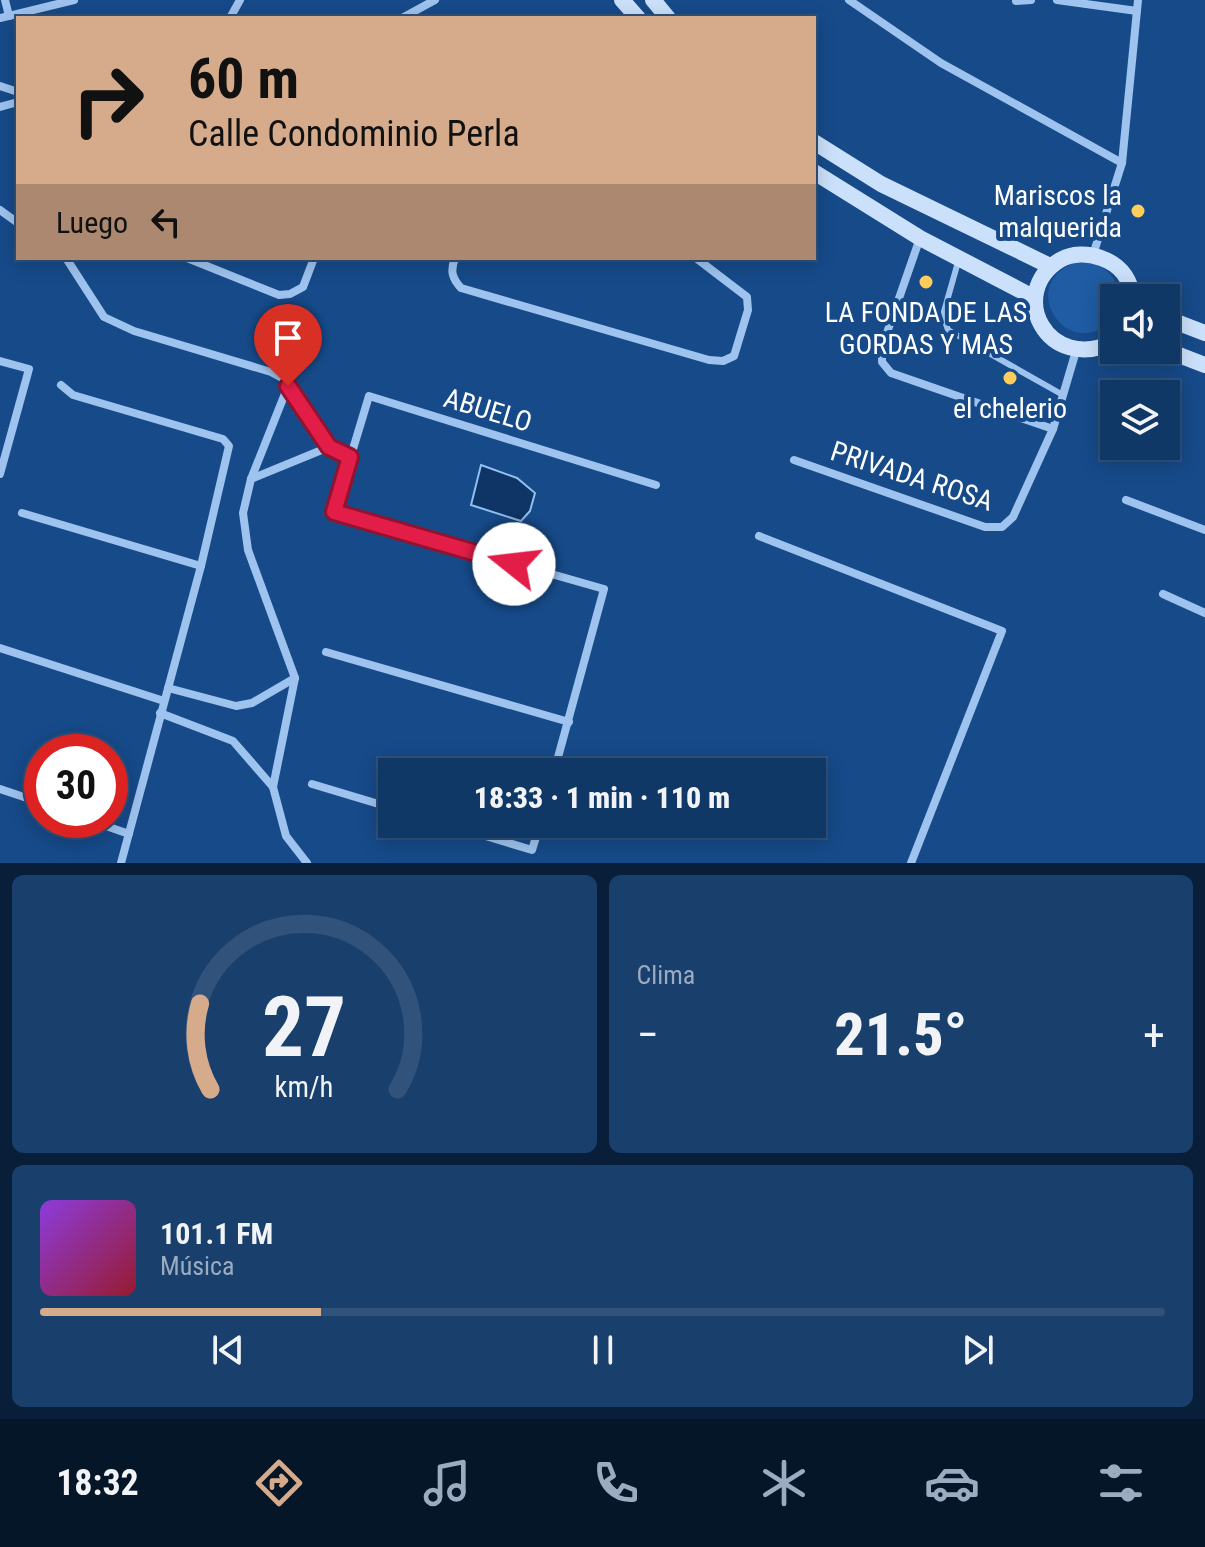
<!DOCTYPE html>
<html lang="es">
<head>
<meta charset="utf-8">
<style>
  body { margin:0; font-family:"Roboto Condensed",sans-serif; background:#193f6d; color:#f1f3f6; height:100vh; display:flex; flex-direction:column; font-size:30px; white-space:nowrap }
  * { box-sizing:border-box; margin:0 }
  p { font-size:26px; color:#9cacc0 }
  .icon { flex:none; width:44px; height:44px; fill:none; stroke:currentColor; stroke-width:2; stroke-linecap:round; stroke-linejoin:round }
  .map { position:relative; height:863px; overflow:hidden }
  .panel { display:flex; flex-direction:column; gap:12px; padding:12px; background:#091f39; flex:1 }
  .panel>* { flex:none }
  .top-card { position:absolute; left:16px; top:16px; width:800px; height:244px; border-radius:0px; box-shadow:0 4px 20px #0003,0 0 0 2px #30527b; background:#d6ab8b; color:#111; overflow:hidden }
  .buttons { position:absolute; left:1100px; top:284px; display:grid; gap:16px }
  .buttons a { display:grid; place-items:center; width:80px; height:80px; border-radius:0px; background:#103867; box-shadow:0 4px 20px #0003,0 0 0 2px #30527b; font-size:40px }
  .speed { position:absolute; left:24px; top:734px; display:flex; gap:16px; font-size:40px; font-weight:700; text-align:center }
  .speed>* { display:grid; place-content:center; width:104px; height:104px; border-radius:50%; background:#103867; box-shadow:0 4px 20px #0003,0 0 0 2px #30527b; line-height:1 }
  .speed .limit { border:12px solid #d22; background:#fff; color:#111 }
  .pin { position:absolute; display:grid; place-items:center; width:68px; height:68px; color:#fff; margin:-82px -34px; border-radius:50% 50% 50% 0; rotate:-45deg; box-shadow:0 0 8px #0007 }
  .pin .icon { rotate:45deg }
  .me { position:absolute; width:88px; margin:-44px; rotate:286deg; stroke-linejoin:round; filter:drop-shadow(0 0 6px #0008) }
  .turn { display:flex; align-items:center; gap:28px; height:168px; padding:0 40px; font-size:36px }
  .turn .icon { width:104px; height:104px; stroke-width:2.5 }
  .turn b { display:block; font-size:56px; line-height:68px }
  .then { display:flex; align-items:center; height:76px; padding:0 40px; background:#0003; gap:16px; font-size:30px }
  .big { font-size:60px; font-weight:800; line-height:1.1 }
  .panel .tile { flex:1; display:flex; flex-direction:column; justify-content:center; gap:12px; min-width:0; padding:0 28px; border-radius:12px; background:#193f6d }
  .panel .dial { align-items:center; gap:0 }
  .dial svg { height:208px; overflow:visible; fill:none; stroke:#30527b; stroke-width:7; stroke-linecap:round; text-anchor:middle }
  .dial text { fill:#f1f3f6; stroke:none }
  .song { display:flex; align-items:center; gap:24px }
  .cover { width:96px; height:96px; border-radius:12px; background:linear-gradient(135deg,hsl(270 70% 55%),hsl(350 70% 35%)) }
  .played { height:8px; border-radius:4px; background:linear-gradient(90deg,#d6ab8b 25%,#30527b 25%) }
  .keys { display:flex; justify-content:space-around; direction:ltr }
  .heat { display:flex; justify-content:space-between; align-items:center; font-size:44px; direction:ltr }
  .panel .tiles { flex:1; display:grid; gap:12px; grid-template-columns:1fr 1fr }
  .tile:last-child { grid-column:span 2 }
  .trip { position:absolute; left:378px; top:758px; width:448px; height:80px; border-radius:0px; background:#103867; box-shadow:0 4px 20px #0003,0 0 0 2px #30527b; font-weight:800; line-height:80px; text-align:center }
  .dock { display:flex; height:128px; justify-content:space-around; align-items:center; background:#061629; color:#9cacc0 }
  .dock .icon { width:56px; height:56px }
  .dock .selected { color:#d6ab8b }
  .dock b { font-size:36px; color:#f1f3f6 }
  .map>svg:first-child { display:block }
  .green { fill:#1f5ca3 }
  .water { fill:#0e3566; stroke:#90bff1; stroke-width:2 }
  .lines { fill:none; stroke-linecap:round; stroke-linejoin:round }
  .lane { stroke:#9ec3ee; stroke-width:6 }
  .street { stroke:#9ec3ee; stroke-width:8 }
  .secondary { stroke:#cbe0fa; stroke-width:16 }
  .route-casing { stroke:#92132f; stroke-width:20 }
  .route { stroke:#e11d48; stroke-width:14 }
  .poi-dot { fill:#ffcd5b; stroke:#164a89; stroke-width:3 }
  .labels { text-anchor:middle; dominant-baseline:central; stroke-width:8; stroke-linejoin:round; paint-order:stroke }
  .poi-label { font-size:28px; fill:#fff; stroke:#164a89 }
  .street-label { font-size:28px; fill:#fff; stroke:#164a89 }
</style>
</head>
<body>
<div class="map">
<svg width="1205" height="863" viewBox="0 0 1205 863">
  <rect width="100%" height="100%" fill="#164a89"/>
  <path class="green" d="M1080,261c23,2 36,13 40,36l-6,1v19c-43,52 -104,-35 -34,-56z"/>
  <path class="water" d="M481,465l36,13 18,15 -5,18 -9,10 -50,-16z"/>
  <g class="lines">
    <path class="lane" d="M958,262l-15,53 5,15 115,65"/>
    <g class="street">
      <path d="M5,0l4,16"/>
      <path d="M849,0l92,63 181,100"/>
      <path d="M1057,0l80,11"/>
      <path d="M1016,1l15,-1"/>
      <path d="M0,18l74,-18"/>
      <path d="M230,18l10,-18"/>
      <path d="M402,18l33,-18"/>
      <path d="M0,86l18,6"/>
      <path d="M0,107l18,-5"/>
      <path d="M0,210l18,13"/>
      <path d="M920,238l-38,109v15l9,11 162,56"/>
      <path d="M1093,255l29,-92 16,-163"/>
      <path d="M66,258l38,59 30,14 137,41 13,7 4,7 -37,93 -8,34 5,37 47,128 -22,109 13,49 21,27"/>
      <path d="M187,258l92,37 11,-1 13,-7 11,-29"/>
      <path d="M455,258c-5,13 -3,20 6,30l248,72 14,1 11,-5 14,-46 -1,-13 -51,-39"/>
      <path d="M0,361l29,8 -29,105"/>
      <path d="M61,385l12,10 150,44 6,7 -28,120 -80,297"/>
      <path d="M288,386l41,61 21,10"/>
      <path d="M794,460l191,67h17l11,-10 40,-88 23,-78"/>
      <path d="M251,479l78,-32"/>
      <path d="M1126,500l79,30"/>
      <path d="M22,513l179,53"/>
      <path d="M759,536l243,95 -91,232"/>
      <path d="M1163,594l42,19"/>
      <path d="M0,648l164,53"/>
      <path d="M326,652l243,70"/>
      <path d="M168,688l68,18 16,-3 43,-25"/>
      <path d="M160,713l73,28 40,46"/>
      <path d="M554,772l50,-183 -270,-77 35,-116 287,89"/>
      <path d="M312,784l80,24"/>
      <path d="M0,789l42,14"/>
      <path d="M89,820l40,14"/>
      <path d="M446,824l86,26 8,-26"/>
    </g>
    <g class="secondary">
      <path d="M622,0l16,18"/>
      <path d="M653,0l15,18"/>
      <path d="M814,142l67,42 169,82"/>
      <path d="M814,172l106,66 115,60"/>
      <path d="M1166,318l39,15"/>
      <path d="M1114,342c-67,32 -108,-49 -54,-82 12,-7 28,-7 41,-2 20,7 29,20 32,40"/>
      <path d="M1166,350l39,15"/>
    </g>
  </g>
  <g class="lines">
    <defs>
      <path id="route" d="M288,386l41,61 21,10 -16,55 180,52"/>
    </defs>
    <use href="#route" class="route-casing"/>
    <use href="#route" class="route"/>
  </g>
  <g class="poi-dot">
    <circle cx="1138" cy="211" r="8"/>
    <circle cx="926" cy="282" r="8"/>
    <circle cx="1010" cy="378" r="8"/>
  </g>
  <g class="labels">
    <g class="poi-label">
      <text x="1122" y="195" text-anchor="end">Mariscos la<tspan x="1122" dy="32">malquerida</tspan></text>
      <text x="926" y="312">LA FONDA DE LAS<tspan x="926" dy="32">GORDAS Y MAS</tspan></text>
      <text x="1010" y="408">el chelerio</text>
    </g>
    <g class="street-label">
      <text transform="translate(488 410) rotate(17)">ABUELO</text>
      <text transform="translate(912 476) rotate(18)">PRIVADA ROSA</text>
    </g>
  </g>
</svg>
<div class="buttons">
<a><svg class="icon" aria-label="sound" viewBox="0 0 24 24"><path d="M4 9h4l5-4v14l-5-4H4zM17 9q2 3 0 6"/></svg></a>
<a><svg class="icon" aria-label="layers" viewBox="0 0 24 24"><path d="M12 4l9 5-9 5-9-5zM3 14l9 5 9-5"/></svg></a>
</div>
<div class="speed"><div class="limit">30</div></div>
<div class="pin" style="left:288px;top:386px;background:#d93025"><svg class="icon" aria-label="arrive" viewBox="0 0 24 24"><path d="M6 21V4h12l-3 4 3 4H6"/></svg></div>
<svg class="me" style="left:514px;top:564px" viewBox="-20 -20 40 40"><circle r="19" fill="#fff"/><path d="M0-13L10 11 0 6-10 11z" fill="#e11d48"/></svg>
<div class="trip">18:33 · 1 min · 110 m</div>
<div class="top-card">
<div class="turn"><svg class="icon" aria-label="right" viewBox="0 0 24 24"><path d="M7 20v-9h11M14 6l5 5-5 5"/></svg><div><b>60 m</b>Calle Condominio Perla</div></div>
<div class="then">Luego<svg class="icon" aria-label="left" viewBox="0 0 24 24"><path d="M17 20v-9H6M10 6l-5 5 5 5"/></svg></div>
</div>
</div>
<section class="panel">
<div class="tiles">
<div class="tile dial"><svg viewBox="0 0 100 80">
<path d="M14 69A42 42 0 1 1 86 69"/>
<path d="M14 69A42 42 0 0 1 10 36" stroke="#d6ab8b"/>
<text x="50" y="56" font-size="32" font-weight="700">27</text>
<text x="50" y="72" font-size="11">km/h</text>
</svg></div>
<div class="tile"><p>Clima</p>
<div class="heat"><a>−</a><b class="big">21.5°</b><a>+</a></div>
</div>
<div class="tile">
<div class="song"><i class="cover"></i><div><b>101.1 FM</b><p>Música</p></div></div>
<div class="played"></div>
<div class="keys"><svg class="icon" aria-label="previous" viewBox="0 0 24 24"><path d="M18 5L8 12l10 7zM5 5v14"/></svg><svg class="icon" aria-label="pause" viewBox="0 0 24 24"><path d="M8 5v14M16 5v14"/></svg><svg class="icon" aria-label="next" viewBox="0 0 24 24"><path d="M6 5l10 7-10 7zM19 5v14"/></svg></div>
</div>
</div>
</section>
<nav class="dock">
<b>18:32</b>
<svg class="icon selected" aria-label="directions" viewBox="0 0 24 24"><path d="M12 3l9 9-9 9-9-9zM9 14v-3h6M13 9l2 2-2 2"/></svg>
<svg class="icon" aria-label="music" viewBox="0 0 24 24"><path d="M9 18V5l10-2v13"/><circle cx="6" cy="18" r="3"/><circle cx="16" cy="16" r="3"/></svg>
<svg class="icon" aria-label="phone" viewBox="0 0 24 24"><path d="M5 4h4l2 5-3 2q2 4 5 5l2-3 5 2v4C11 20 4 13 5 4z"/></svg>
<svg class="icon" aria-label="climate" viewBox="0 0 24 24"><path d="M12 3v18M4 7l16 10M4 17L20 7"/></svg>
<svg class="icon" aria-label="car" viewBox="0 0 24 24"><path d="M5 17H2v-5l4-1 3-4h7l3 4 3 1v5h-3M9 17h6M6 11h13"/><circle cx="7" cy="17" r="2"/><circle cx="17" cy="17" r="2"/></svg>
<svg class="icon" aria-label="filters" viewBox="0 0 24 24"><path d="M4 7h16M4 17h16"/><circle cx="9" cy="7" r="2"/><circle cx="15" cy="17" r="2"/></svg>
</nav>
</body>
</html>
